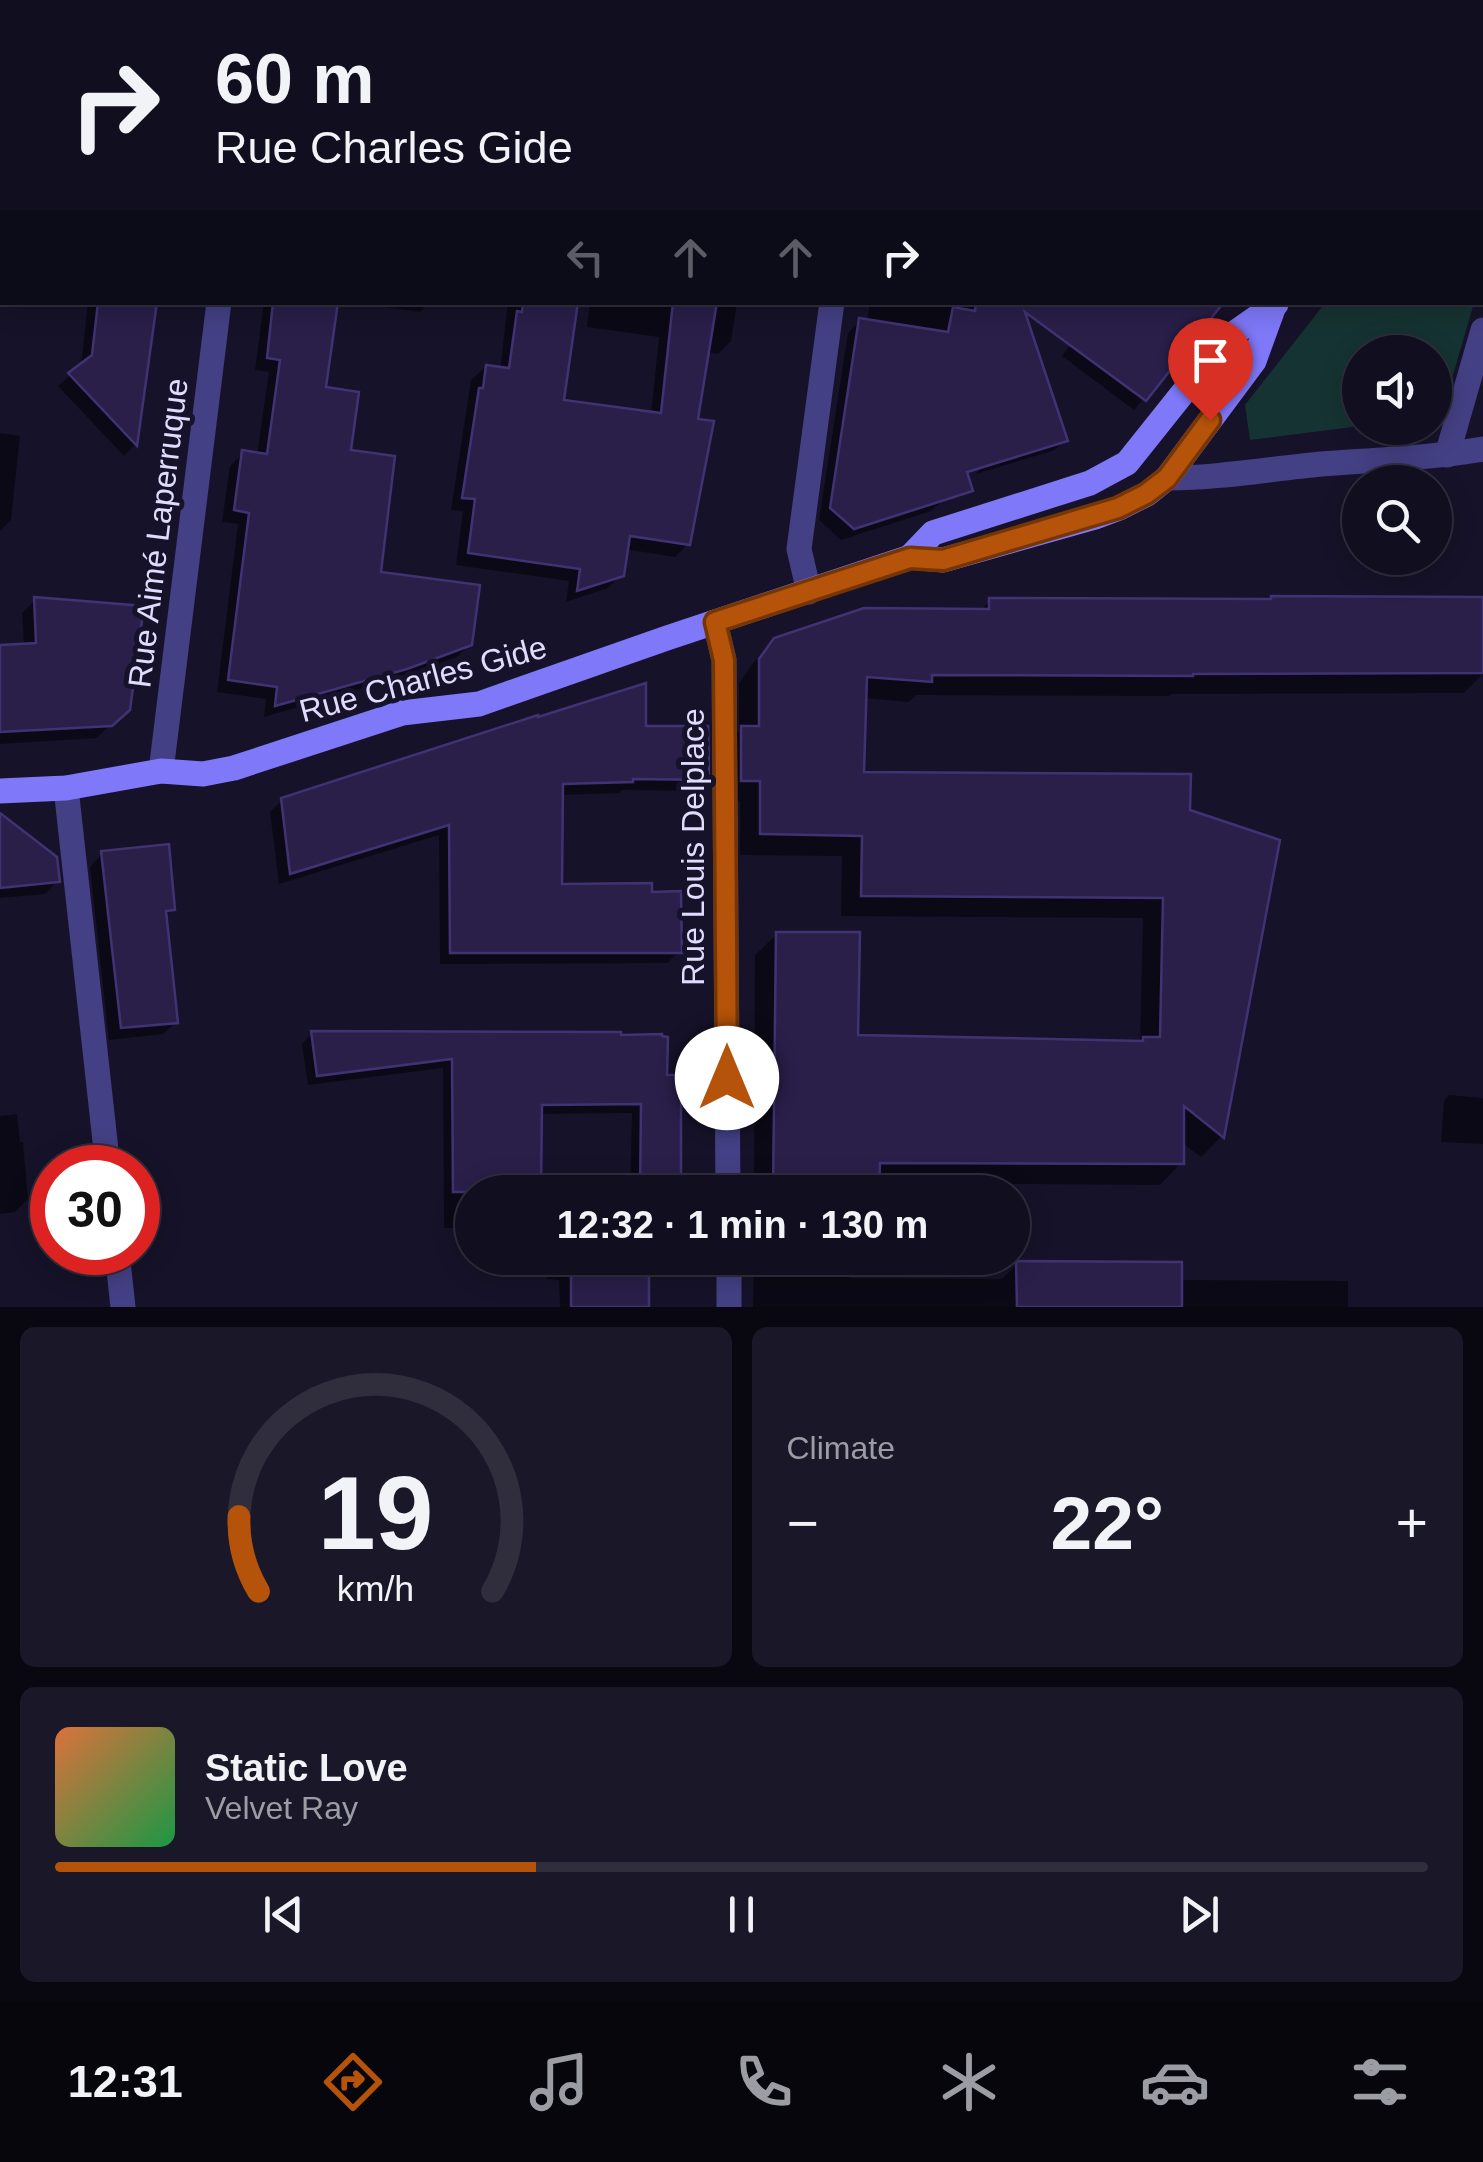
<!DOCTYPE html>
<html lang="en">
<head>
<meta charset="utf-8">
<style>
  body { margin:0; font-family:Helvetica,sans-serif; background:#191728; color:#f1f3f6; height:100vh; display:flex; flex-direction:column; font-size:38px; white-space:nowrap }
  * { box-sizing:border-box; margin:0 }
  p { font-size:32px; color:#9c9ca4 }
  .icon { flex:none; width:55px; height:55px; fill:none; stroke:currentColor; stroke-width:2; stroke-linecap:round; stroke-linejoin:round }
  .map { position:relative; height:1307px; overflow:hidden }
  .details { display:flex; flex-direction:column; gap:20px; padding:20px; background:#090811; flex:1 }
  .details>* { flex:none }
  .top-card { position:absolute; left:0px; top:0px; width:1485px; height:305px; box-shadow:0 5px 25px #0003,0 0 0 2px #302e3d; background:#100e1f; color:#f1f3f6; overflow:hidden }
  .controls { position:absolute; left:1342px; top:335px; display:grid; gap:20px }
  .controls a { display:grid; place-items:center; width:110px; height:110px; border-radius:50%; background:#100e1f; box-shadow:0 5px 25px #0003,0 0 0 2px #302e3d; font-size:50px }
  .speed { position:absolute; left:30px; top:1145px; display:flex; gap:20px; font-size:50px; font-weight:700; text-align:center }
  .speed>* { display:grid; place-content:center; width:130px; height:130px; border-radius:50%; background:#100e1f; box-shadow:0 5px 25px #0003,0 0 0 2px #302e3d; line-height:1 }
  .speed .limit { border:15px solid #d22; background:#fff; color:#111 }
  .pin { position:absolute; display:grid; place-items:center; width:85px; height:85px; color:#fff; margin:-102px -42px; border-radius:50% 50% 50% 0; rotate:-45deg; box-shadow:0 0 10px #0007 }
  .pin .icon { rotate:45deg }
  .me { position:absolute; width:110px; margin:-55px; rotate:0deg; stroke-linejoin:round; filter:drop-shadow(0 0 8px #0008) }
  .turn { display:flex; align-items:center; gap:35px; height:210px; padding:0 50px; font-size:45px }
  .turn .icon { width:130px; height:130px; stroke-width:2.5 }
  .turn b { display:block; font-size:70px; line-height:85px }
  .lanes { display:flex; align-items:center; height:95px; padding:0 50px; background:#0003; justify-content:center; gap:50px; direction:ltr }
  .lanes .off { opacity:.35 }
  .big { font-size:75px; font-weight:800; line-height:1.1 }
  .details .card { flex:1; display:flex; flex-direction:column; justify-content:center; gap:15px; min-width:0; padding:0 35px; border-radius:15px; background:#191728 }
  .details .dial { align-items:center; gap:0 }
  .dial svg { height:260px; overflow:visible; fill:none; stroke:#302e3d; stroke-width:7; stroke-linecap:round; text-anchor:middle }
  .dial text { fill:#f1f3f6; stroke:none }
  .song { display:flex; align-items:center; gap:30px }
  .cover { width:120px; height:120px; border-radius:15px; background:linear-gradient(135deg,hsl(20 70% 55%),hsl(140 70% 35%)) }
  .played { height:10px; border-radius:5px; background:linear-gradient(90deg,#b45309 35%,#302e3d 35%) }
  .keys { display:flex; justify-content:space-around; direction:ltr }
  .heat { display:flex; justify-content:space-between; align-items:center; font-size:55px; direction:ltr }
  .details .tiles { flex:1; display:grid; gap:20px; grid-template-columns:1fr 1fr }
  .card:last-child { grid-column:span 2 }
  .trip { position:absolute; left:455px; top:1175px; width:575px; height:100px; border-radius:50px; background:#100e1f; box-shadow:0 5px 25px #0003,0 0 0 2px #302e3d; font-weight:800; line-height:100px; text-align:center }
  .tab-bar { display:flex; height:160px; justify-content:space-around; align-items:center; background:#06060c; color:#9c9ca4 }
  .tab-bar .icon { width:70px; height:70px }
  .tab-bar .selected { color:#b45309 }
  .tab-bar b { font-size:45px; color:#f1f3f6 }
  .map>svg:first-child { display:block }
  .green { fill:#153332 }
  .shadow { fill:#0007 }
  .building { fill:#291f49; stroke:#413274; stroke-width:2.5 }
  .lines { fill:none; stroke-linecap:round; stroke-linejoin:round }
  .lane { stroke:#444085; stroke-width:25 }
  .street { stroke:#444085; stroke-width:25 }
  .secondary { stroke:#7f78f8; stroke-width:25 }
  .route-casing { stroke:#753606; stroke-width:25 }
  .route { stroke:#b45309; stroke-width:18 }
  .labels { text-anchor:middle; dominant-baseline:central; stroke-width:10; stroke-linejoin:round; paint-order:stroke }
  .street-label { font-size:32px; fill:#e0dcfd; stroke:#161229 }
</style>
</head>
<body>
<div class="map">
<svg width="1483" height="1307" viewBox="0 0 1483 1307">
  <rect width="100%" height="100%" fill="#161229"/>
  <path class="green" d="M1325,303h149l-33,113 -6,1v-65h-75v74l-110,14 -5,-35z"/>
  <g class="shadow">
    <path d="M36,0h167v2h-168z"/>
    <path d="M277,0h516v2h-517z"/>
    <path d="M899,0h99v2h-100z"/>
    <path d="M1221,0h192l3,2h-191z"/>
    <path d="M88,302h66l-19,143 -11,11 -66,-70 23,-20z"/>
    <path d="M264,302h72l-13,87 25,63 30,122 92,70 -13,13 -59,21 -134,39 2,-18 -49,-7 21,-168 -16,-2 8,-56 13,-13 14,2 12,-83 -14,-2z"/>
    <path d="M349,302h80l-9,10z"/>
    <path d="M508,302h68l-15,100 90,12 8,-77 -72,-10 3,-25h147l-6,39 -13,13 -12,-2 -11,69 -7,123 -13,13 -50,-8 -4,26 -13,13 -42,14 3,-21 -113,-16 7,-54 -12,-1 20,-130 13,-12 16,2z"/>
    <path d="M870,302h152l-78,197 -13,12 -90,29 -22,-20 29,-187 12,-12 7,1z"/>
    <path d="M1102,302l107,15 -75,93 -72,-54z"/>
    <path d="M1037,390l28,50 -10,10 -79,24z"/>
    <path d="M0,433l20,3 -9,84 -11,11z"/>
    <path d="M35,600l79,122 -18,16 -96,6v-97l24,-1 -2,-33z"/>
    <path d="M1483,600v74l-19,19 -292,1 -3,2 -253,-1 -7,7 -45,-4 -3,76 327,38 89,30 -56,295 -20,20 -20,-15v21l-21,22 -283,-2 -3,9h-120l1,-237 22,-21 78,104 285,6 3,-126 -302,-2 1,-60 -102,-1v-54h-19v-52l18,-18v-48l15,-21 22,-22 204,-29 10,-10z"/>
    <path d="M644,728l62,51 -12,12 -72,-1 -3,3 -58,2 -1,91 89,8 30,58 -12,11 -227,1 -1,-129 -160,49 -9,-72 12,-12z"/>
    <path d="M0,831l57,50 -12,13 -45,4z"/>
    <path d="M102,854l70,55 -8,8 12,105 -13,12 -54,6 -19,-173z"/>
    <path d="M312,1033l353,44 14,112 -4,3h-45l2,-79 -93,1 -1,78h-66v36h-28l-1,-160 -135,17 -6,-41z"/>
    <path d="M1449,1095l34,3v46l-42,-2 3,-41z"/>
    <path d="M17,1114l3,28h3l5,57 -13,13 -15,2v-98z"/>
    <path d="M547,1258h99v49h-86l-1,-27 -12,-1z"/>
    <path d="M754,1258h96v20l152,1 15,-15 163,16 168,1v26h-595z"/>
  </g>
  <g class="building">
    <path d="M98,302h59l-20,144 -69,-73 24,-18z"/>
    <path d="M273,302h65l-12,85 33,5 -8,58 44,6 -14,116 99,13 -8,60 -65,24 -132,37 2,-19 -49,-7 21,-167 -15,-3 8,-60 25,4 13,-94 -13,-2z"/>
    <path d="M523,302h55l-14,98 97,13 12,-111h44l-19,117 16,2 -24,124 -60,-9 -6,40 -47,15 3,-22 -112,-16 7,-54 -13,-1 17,-110h4l3,-23 23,3 8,-57 5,1z"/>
    <path d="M976,302h248l-78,99 -121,-89 43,129 -101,31 6,19 -119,38 -24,-21 29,-190 89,14 5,-25 22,4z"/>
    <path d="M1271,596l212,1v76l-290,1v2l-261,-1v7l-65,-5 -3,95 327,2 -1,36 90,30 -56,298 -40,-32v58l-304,-1 -1,28 -106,1 3,-260h84l-2,103 285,6v-4h17l3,-139 -302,-2 1,-60 -102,-2v-53h-19v-55h18v-67l15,-21 90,-30 125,1v-11l282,1z"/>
    <path d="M34,597l110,9 -14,104 -18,16 -112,6v-87l36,-2z"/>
    <path d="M646,683v43h62l1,54 -76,-1v3l-70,2 -1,100 90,-1v9l29,-1 1,62h-232l-1,-128 -159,49 -9,-76 257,-83v2z"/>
    <path d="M0,813l57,44 3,25 -60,6z"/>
    <path d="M169,844l6,66 -9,1 12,112 -57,5 -20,-177z"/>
    <path d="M311,1031l310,1v3l41,-1v2l6,1 -1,38h14v115h-41l1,-86 -99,1 -1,87h-88l-1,-133 -135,17z"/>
    <path d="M558,1258h91v49h-78v-39h-13z"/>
    <path d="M1016,1261l166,1v45h-165z"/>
  </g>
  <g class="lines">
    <path class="lane" d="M1447,455l36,-125"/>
    <g class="street">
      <path d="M254,2v-2"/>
      <path d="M873,2v-2"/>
      <path d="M1167,478c52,0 102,-9 154,-14 54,-4 108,-6 162,-15"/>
      <path d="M809,592l-10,-43 33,-247"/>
      <path d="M715,622l9,38 4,532"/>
      <path d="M161,771l58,-469"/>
      <path d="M66,788l42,380"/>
      <path d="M117,1252l6,55"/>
      <path d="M729,1258v49"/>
    </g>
    <g class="secondary">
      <path d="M1482,40h1"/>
      <path d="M910,557l23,-24 157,-50 37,-20 99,-124 50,-35"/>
      <path d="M0,791l66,-3 95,-17 42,3 31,-6 168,-55 77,-9 188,-66 243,-81 33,3 152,-43 24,-9 28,-14 20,-16 87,-117 20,-55"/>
    </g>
  </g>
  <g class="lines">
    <defs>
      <path id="route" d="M727,1078l-3,-418 -9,-38 195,-64 33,2 175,-52 28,-14 21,-16 43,-58"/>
    </defs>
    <use href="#route" class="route-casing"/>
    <use href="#route" class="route"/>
  </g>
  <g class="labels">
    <g class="street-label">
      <text transform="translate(158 533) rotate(-83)">Rue Aimé Laperruque</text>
      <text transform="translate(423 679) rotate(-15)">Rue Charles Gide</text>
      <text transform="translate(693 847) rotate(-90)">Rue Louis Delplace</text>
    </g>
  </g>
</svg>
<div class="controls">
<a><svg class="icon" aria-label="sound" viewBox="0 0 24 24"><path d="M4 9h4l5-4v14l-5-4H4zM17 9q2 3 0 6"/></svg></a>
<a><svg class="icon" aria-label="search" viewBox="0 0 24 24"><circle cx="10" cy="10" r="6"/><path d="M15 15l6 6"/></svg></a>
</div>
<div class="speed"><div class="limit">30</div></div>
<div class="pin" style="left:1210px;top:420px;background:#d93025"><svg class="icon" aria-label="arrive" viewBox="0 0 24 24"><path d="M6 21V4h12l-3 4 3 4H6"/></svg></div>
<svg class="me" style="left:727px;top:1078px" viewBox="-20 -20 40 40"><circle r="19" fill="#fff"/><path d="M0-13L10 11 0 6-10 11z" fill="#b45309"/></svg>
<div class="trip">12:32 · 1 min · 130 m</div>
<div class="top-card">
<div class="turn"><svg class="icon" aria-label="right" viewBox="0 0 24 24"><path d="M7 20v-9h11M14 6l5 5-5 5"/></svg><div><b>60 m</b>Rue Charles Gide</div></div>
<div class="lanes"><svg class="icon off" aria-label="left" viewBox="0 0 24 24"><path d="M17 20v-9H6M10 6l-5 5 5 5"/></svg><svg class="icon off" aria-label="ahead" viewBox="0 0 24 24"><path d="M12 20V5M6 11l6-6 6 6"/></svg><svg class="icon off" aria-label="ahead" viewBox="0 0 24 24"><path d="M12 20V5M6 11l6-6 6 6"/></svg><svg class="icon" aria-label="right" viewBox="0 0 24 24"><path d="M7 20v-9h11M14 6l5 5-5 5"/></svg></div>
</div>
</div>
<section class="details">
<div class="tiles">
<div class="card dial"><svg viewBox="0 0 100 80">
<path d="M14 69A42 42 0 1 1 86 69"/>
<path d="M14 69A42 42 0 0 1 8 46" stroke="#b45309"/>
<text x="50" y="56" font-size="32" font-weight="700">19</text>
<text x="50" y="72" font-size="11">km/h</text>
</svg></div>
<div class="card"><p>Climate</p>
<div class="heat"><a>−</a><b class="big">22°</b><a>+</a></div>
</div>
<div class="card">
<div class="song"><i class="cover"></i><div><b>Static Love</b><p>Velvet Ray</p></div></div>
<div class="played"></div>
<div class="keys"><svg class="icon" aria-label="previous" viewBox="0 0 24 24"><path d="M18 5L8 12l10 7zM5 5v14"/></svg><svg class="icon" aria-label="pause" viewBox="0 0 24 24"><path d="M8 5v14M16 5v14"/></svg><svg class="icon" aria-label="next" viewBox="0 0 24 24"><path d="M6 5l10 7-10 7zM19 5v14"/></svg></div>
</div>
</div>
</section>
<nav class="tab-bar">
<b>12:31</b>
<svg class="icon selected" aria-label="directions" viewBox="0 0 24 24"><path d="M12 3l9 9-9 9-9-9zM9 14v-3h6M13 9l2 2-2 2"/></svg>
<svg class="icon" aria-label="music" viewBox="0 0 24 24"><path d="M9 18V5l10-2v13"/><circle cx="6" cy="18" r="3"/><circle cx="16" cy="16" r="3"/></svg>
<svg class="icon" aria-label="phone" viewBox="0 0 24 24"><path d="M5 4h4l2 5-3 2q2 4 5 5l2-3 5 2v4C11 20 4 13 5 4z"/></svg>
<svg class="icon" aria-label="climate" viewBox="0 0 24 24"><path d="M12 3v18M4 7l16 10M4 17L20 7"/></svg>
<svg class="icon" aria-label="car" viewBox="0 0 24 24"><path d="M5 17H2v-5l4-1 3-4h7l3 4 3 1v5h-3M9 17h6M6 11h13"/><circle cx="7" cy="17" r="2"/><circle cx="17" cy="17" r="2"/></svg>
<svg class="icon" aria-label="filters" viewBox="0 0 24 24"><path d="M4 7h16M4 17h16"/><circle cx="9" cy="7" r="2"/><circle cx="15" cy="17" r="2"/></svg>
</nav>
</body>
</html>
